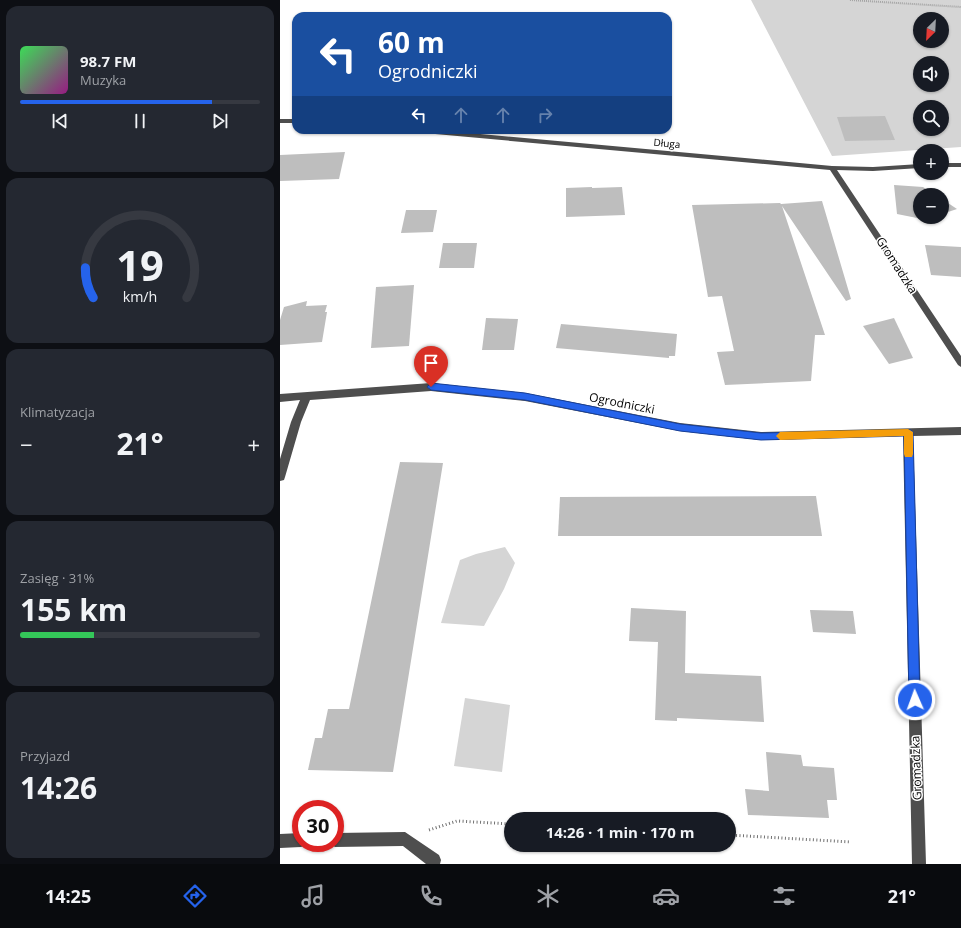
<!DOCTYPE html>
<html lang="pl">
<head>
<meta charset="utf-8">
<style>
  body { margin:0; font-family:"Open Sans",sans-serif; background:#242831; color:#f1f3f6; height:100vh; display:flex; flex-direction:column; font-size:15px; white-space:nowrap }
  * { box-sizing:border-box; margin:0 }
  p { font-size:13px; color:#9ea1a6 }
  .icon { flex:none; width:22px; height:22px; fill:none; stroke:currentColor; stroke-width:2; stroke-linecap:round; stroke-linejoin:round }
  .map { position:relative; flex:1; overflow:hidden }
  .sheet { display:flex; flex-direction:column; gap:6px; padding:6px; background:#0d0f14; width:280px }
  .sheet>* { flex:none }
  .top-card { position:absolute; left:12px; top:12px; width:380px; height:122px; border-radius:12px; box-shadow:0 1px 3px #0004; background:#1a4fa0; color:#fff; overflow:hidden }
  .needle { width:26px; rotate:204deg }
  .controls { position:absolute; left:633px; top:12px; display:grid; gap:8px }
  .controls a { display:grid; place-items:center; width:36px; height:36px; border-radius:50%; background:#171b24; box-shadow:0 1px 3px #0004; font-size:20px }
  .speed { position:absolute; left:12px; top:800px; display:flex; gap:8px; font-size:20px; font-weight:700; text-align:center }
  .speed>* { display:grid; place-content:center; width:52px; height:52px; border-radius:50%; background:#171b24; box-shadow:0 1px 3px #0004; line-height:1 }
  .speed .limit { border:6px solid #d22; background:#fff; color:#111 }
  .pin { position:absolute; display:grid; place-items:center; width:34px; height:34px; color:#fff; margin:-41px -17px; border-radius:50% 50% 50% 0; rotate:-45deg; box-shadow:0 0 4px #0007 }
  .pin .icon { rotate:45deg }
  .me { position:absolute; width:44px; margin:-22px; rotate:358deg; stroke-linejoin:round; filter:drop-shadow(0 0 3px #0008) }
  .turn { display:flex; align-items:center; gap:14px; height:84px; padding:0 20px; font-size:18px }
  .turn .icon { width:52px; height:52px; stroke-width:2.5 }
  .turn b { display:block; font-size:28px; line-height:34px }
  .lanes { display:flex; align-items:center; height:38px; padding:0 20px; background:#0003; justify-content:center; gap:20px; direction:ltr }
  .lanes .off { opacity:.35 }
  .big { font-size:30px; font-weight:700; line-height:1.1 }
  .sheet .tile { flex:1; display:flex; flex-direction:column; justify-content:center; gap:6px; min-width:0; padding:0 14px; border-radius:12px; background:#242831 }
  .sheet .dial { align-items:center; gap:0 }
  .dial svg { height:104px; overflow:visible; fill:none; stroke:#363941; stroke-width:7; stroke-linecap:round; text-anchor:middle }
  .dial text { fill:#f1f3f6; stroke:none }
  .song { display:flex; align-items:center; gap:12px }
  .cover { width:48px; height:48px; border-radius:6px; background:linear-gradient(135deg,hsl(130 70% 55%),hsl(310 70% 35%)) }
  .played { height:4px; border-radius:2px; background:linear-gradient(90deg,#2563eb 80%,#363941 80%) }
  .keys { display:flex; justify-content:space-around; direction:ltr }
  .heat { display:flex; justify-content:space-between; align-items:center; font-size:22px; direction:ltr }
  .charge { height:6px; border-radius:3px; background:linear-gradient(90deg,#34c759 31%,#363941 0) }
  .trip { position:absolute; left:224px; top:812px; width:232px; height:40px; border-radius:20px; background:#171b24; box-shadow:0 1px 3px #0004; font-weight:700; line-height:40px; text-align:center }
  .tabs { display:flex; height:64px; justify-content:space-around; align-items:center; background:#090b0e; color:#9ea1a6 }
  .tabs .icon { width:28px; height:28px }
  .tabs .current { color:#2563eb }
  .tabs b { font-size:18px; color:#f1f3f6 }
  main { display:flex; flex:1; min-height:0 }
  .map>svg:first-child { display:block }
  .green { fill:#d5d5d5; fill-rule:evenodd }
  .building { fill:#bebebe }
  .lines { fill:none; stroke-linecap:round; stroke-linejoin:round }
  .path-far1 { stroke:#707070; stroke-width:2; stroke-dasharray:0.5 1.5; stroke-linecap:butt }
  .path { stroke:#707070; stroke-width:3; stroke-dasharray:1 2.5; stroke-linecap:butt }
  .minor { fill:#4e4e4e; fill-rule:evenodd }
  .route { fill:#2563eb; stroke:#184099 }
  .slow { fill:#f59e0b }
  .labels { text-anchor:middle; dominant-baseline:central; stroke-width:3; stroke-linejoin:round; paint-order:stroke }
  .far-street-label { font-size:10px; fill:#000; stroke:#fff }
  .street-label { font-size:12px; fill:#000; stroke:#fff }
</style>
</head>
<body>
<main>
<section class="sheet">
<div class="tile">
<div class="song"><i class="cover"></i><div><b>98.7 FM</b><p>Muzyka</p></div></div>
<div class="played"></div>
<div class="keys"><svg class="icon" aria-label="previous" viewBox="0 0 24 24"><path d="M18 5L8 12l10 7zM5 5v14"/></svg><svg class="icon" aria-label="pause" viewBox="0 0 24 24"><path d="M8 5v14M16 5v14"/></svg><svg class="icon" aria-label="next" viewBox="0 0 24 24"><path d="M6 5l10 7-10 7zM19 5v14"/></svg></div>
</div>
<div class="tile dial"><svg viewBox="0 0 100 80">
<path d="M14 69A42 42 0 1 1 86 69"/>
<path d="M14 69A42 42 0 0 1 8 46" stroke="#2563eb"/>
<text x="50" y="56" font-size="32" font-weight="700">19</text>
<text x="50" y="72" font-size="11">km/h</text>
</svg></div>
<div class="tile"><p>Klimatyzacja</p>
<div class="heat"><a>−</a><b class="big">21°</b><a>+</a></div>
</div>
<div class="tile"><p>Zasięg · 31%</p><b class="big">155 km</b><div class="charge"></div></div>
<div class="tile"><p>Przyjazd</p><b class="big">14:26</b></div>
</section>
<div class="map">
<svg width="681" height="864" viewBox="0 0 681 864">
  <rect width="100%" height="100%" fill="#fff"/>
  <g class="green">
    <path d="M471,0h210v147l-129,9zM640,19h22v22h-22zM640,63h22v22h-22zM640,107h22v22h-22z"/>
    <path d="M225,547l10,16 -11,26 -20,37 -43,-3 19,-63 16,-6z"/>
    <path d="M185,698l45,7 -8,67 -48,-6z"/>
  </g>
  <g class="building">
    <path d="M605,116l10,24 -50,1 -8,-24z"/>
    <path d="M65,152l-6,27 -59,2v-26z"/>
    <path d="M614,185l29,2 12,8h-15v22h14l-7,3 -30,-6z"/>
    <path d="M312,187v1l30,-1 3,28 -59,2v-29z"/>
    <path d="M662,199l15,10 -15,5z"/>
    <path d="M542,201l29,98 -5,2 -64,-95 43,129h-10l-4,46 -86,4 -8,-33 17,-1 -12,-55 -14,1 -16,-92 88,-2 1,1z"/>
    <path d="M126,210h31l-4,22 -32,1z"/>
    <path d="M163,243h34l-3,25h-35z"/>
    <path d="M645,245l36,2v30l-30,-2z"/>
    <path d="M134,285l-5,61 -38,2 5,-61z"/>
    <path d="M27,301l-1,5 21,-1 -2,7h2l-5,30 -42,3v-25l4,-13z"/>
    <path d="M206,318l32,1 -4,31h-32z"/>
    <path d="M614,318l19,40 -24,6 -26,-38z"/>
    <path d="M281,324l116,10 -2,22h-6v2l-113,-10z"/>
    <path d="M120,462l43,1 -50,309 -85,-2 7,-32h7l6,-29h21z"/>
    <path d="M536,496l6,40h-264l2,-39z"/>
    <path d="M351,608l55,3 -1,62 76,3 3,46 -87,-4v3l-22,-1 3,-78 -29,-1z"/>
    <path d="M530,610l43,1 3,23 -43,-2z"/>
    <path d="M486,752l35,3 2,11 31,2 3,32h-10l2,18 -81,-3 -3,-26 24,2z"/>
  </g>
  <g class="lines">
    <path class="path-far1" d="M570,0l111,7"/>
    <g class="path">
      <path d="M149,830l28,-9 54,3"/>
      <path d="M449,835l122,7"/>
    </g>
    <g class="minor">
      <rect x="0" y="119" width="16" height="4"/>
      <path d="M129,130h28l395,36 41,1 47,-3v4l-47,3 -36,-1 124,186v11l-3,-2 -128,-195 -417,-38z"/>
      <rect x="662" y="163" width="19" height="4"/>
      <path d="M151,383l94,10 155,30 81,9 200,-5v8l-48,1 13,428h-14l-9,-428 -142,4 -81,-9 -155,-30 -94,-10 -121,9 -9,22 -16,55 -1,3 -4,1v-22l11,-37 9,-22 -20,2v-8z"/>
      <path d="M125,832l34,23 2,5 -1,4h-14l-23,-18 -68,1 -6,-4h6v-10z"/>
      <path d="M21,833v10h6l-1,2 -5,2 -21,1v-14z"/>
    </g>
  </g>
  <path class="route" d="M151,383l94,10 155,31 81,9 150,-3 2,2 7,268 -1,4 -4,2 -4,-2 -2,-4 -5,-264 -143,4 -81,-9 -155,-31 -94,-10 -4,-3z"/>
  <path class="slow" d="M628,429l5,3v22l-1,3h-7l-1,-3v-18l-124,4 -4,-4 4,-4z"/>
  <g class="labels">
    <g class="far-street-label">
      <text transform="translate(387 143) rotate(5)">Długa</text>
    </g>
    <g class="street-label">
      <text transform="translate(617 265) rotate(57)">Gromadzka</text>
      <text transform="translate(342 403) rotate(11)">Ogrodniczki</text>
      <text transform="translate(636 768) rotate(-92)">Gromadzka</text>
    </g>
  </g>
</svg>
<div class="controls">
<a><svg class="needle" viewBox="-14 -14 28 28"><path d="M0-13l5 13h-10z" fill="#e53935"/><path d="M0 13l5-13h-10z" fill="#9ea1a6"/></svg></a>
<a><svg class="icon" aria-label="sound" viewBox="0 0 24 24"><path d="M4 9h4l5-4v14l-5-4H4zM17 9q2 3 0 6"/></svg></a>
<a><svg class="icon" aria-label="search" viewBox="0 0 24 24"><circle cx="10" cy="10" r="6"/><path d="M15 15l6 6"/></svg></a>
<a>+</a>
<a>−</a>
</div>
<div class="speed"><div class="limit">30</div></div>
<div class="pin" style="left:151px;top:387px;background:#d93025"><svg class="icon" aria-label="arrive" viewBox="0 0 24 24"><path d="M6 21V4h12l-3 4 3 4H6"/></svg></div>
<svg class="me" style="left:635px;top:700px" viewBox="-20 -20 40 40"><circle r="17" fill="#2563eb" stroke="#fff" stroke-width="3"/><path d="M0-11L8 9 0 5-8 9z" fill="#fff"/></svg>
<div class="trip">14:26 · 1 min · 170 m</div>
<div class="top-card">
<div class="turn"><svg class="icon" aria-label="left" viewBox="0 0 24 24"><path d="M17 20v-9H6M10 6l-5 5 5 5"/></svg><div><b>60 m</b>Ogrodniczki</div></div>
<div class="lanes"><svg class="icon" aria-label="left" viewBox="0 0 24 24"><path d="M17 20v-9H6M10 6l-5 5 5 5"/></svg><svg class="icon off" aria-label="ahead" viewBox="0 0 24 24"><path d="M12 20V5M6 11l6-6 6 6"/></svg><svg class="icon off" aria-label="ahead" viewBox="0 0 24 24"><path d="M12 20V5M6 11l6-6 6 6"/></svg><svg class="icon off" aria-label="right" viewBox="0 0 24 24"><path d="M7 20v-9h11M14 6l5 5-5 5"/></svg></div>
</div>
</div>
</main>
<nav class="tabs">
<b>14:25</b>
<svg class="icon current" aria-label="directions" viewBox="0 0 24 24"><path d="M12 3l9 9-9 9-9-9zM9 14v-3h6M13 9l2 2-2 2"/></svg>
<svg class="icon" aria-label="music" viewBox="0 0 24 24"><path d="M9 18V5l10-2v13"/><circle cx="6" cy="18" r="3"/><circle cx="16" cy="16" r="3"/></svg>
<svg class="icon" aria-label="phone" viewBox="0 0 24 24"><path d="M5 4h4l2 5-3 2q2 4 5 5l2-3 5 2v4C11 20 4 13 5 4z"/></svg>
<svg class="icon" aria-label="climate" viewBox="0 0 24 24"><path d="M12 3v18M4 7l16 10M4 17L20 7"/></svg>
<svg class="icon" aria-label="car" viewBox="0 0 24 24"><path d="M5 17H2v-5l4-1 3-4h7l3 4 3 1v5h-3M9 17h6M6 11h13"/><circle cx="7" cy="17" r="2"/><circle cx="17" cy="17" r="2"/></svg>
<svg class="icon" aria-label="filters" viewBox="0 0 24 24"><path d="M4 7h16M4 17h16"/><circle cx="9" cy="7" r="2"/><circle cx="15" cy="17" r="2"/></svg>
<b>21°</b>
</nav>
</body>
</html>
